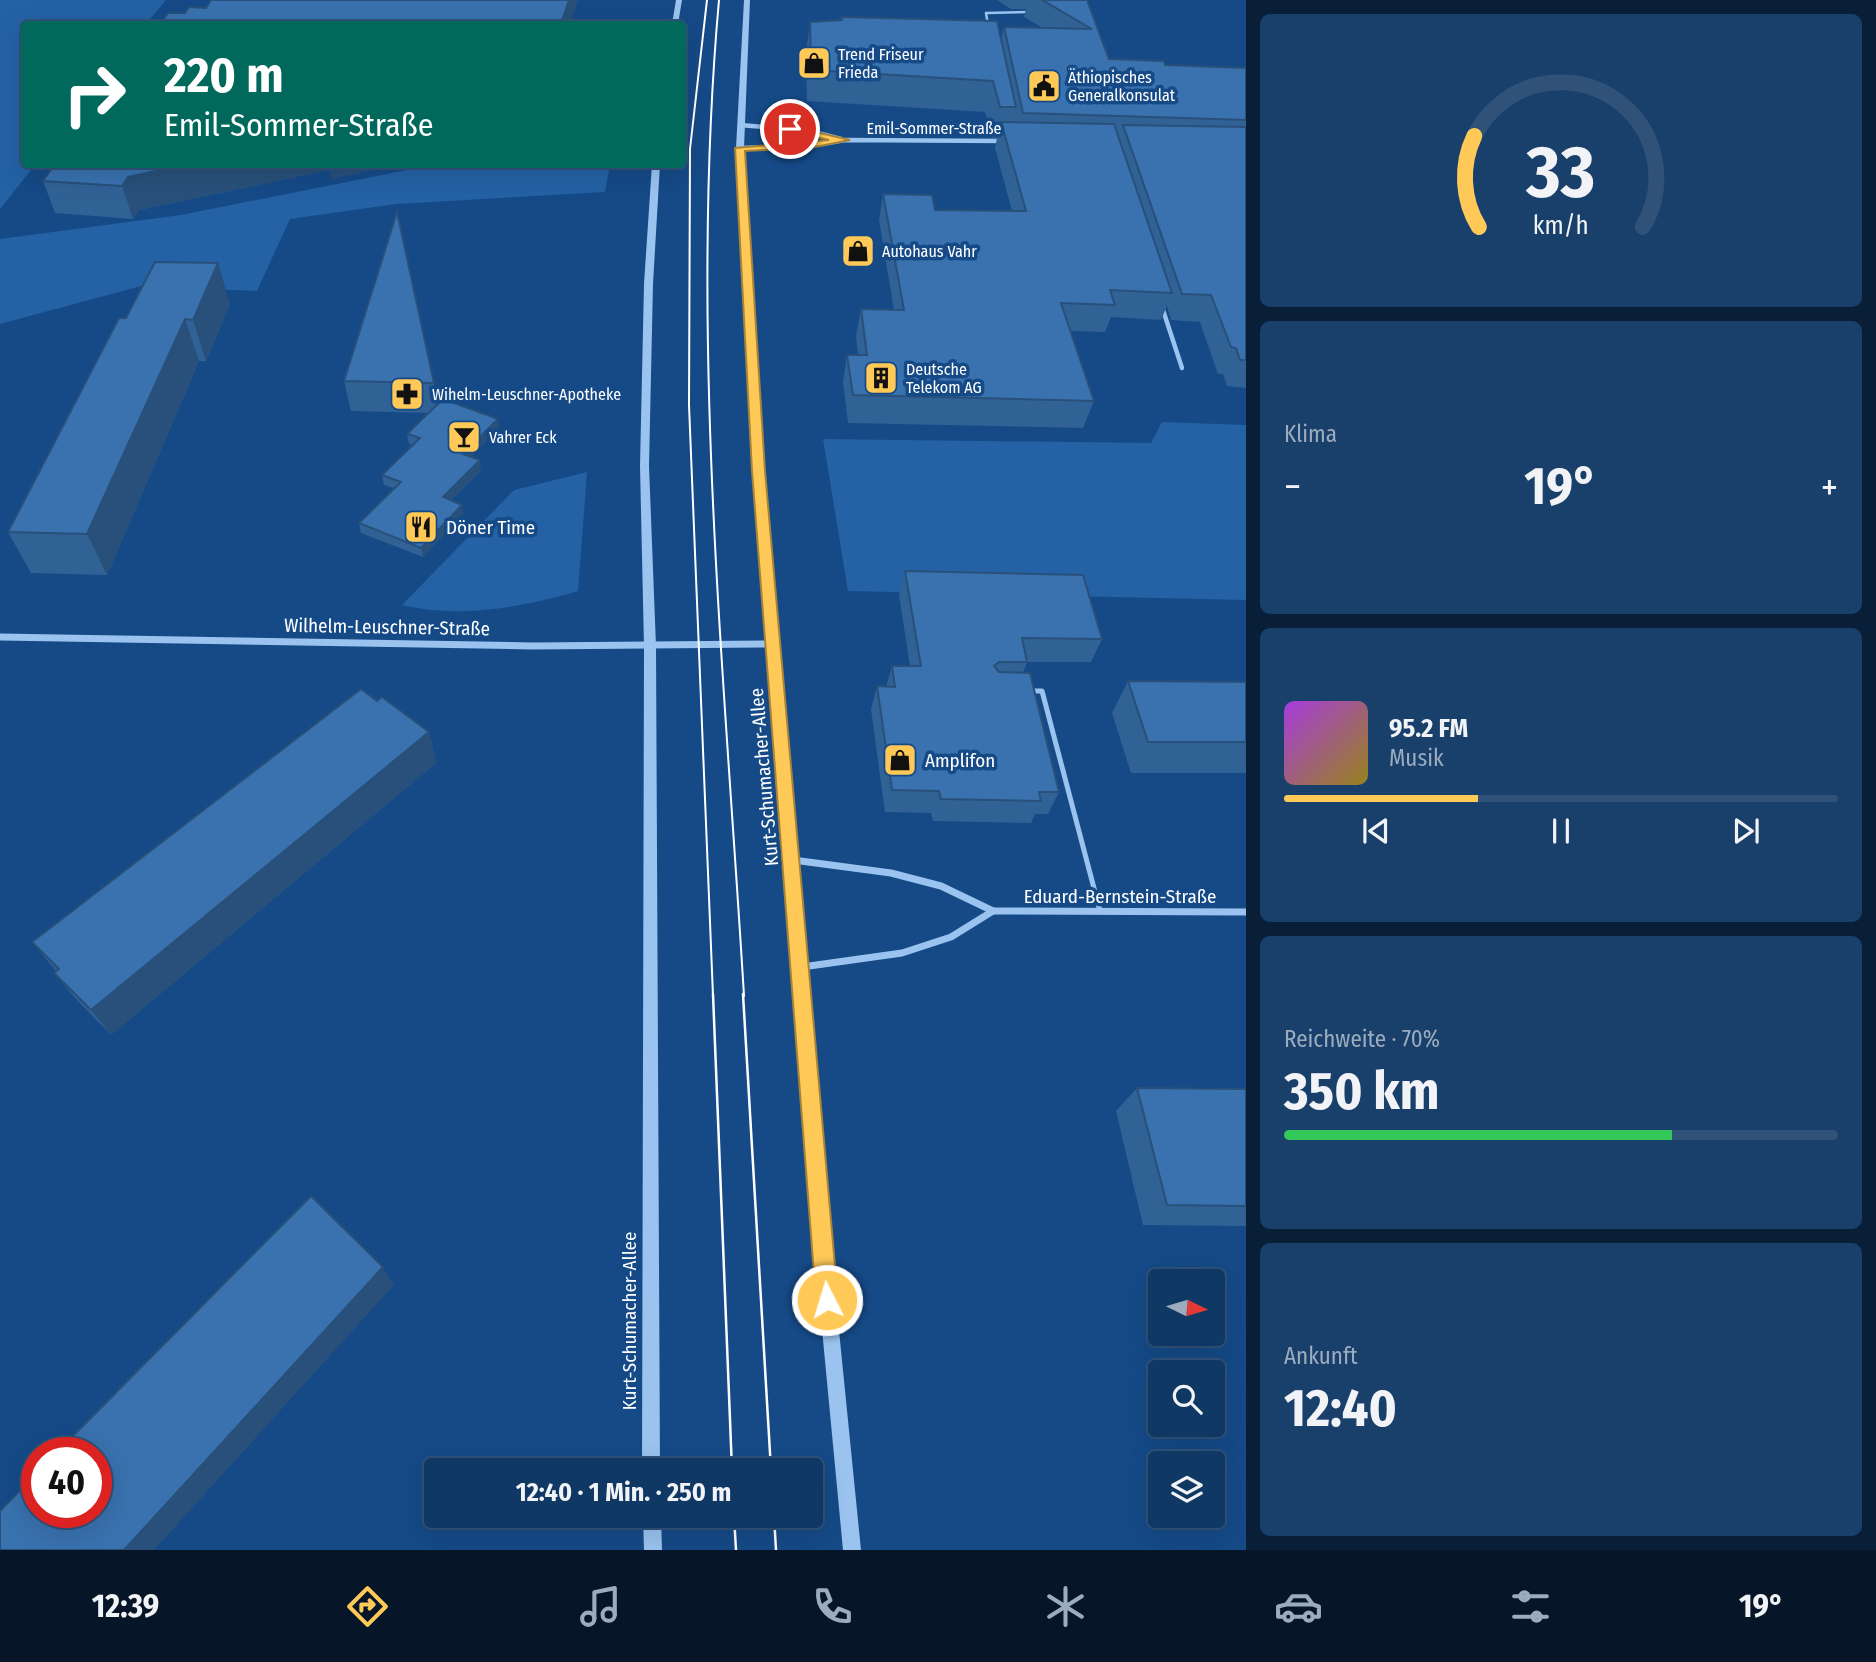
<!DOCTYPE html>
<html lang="de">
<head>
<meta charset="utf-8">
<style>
  body { margin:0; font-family:"Fira Sans Condensed",sans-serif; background:#193f6b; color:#f1f3f6; height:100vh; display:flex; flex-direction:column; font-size:26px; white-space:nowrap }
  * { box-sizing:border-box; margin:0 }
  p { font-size:23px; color:#9cacbf }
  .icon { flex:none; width:38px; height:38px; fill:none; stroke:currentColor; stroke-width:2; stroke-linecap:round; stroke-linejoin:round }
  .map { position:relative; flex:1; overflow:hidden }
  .side { display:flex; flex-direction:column; gap:14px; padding:14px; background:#091f38; width:630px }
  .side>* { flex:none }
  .banner { position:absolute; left:21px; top:21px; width:665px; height:147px; border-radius:7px; box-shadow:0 7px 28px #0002,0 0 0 2px #305279; background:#00695c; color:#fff; overflow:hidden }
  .needle { width:46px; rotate:95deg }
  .controls { position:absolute; left:1148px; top:1269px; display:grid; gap:14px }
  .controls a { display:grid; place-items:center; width:77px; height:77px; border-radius:7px; background:#103865; box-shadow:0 7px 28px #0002,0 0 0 2px #305279; font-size:35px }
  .speed { position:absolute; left:21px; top:1437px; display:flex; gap:14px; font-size:35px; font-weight:700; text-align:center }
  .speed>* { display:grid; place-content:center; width:91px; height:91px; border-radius:50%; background:#103865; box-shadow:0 7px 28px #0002,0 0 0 2px #305279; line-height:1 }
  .speed .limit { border:10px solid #d22; background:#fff; color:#111 }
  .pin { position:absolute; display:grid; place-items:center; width:60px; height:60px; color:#fff; margin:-30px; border:4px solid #fff; border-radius:50%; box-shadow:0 2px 7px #0007 }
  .me { position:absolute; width:77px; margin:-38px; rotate:355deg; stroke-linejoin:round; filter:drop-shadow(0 0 5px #0008) }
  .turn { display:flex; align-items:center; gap:24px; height:147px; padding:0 28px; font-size:32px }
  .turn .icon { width:91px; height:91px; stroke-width:2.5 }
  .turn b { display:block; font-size:49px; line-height:60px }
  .big { font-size:52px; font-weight:700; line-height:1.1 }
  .side .widget { flex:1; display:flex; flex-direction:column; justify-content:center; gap:10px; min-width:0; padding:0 24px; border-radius:10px; background:#193f6b }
  .side .dial { align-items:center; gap:0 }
  .dial svg { height:182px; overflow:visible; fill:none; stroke:#305279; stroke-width:7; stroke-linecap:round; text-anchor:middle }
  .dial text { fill:#f1f3f6; stroke:none }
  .song { display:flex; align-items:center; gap:21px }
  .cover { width:84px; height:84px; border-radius:10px; background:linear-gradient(135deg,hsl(280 70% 55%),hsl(50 70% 35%)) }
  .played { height:7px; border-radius:4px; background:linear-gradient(90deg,#ffc958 35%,#305279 35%) }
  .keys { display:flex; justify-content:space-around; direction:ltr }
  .heat { display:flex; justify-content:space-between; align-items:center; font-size:38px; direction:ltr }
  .charge { height:10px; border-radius:5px; background:linear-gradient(90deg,#34c759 70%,#305279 0) }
  .trip { position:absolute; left:424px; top:1458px; width:399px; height:70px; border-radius:7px; background:#103865; box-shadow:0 7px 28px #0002,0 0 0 2px #305279; font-weight:700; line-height:70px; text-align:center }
  .menu { display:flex; height:112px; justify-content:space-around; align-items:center; background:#061628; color:#9cacbf }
  .menu .icon { width:49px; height:49px }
  .menu .on { color:#ffc958 }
  .menu b { font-size:32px; color:#f1f3f6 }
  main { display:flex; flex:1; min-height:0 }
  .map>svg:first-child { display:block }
  .green { fill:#2462a5 }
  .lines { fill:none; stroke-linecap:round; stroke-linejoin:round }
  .service-far2 { stroke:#9ac3ef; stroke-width:2.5 }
  .service-far1 { stroke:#9ac3ef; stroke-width:4.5 }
  .service { stroke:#9ac3ef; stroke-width:5 }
  .minor-far1 { stroke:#9ac3ef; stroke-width:4.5 }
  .minor { stroke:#9ac3ef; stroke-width:7 }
  .tertiary { fill:#9ac3ef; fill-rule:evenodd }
  .tram-far1 { stroke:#fff; stroke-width:2 }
  .tram { stroke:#fff; stroke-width:2.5 }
  .wall { fill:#316296 }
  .shaded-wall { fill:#28507a }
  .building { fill:#3972af; stroke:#28507a; stroke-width:2 }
  .route { fill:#ffc958; stroke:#a68339; stroke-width:2 }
  .labels { text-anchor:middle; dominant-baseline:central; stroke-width:7; stroke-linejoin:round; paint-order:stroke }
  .far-poi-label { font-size:16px; fill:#fff; stroke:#154a87; text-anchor:start }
  .far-street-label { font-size:16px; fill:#fff; stroke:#154a87 }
  .poi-label { font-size:19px; fill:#fff; stroke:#154a87; text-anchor:start }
  .street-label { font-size:19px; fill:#fff; stroke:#154a87 }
</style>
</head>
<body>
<main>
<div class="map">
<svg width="1246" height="1550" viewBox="0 0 1246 1550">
  <rect width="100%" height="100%" fill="#154a87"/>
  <g class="green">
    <path d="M0,0h166l-20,24h-122v140l11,1 -35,44z"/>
    <path d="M432,165h178l-5,27 -209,12 -106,15 -33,72 -116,-5 -141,38v-85l181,-24z"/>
    <path d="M1162,422l84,3v175l-398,-9 -25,-152 328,4z"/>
    <path d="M587,472l-9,119c-54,16 -120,28 -176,14l112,-115z"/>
  </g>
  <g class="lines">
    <path class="service-far2" d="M988,25l-2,-12 44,-1"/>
    <path class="service-far1" d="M1162,307l20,61"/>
    <path class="service" d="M1028,691h14l58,220"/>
    <g class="minor-far1">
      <path d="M740,125l70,6 31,8"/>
      <path d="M740,148l70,-2 35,-6 159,1"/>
    </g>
    <g class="minor">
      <path d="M0,637l533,9 241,-2"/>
      <path d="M793,860l98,13 50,13 52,25 253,1"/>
      <path d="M802,967l100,-14 49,-16 42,-26"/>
    </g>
    <g class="tertiary">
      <path d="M676,0h6l-4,24h-6z"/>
      <path d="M744,0h6l-6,148 20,323 45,496 13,194 39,389h-18l-37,-389 -11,-194 -41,-496 -18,-323z"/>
      <path d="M652,164h8l-7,120 -4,182 7,180 4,824h-18l2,-824 -4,-180 4,-182z"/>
      <path d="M643,1516h18l1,34h-18z"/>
    </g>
    <g class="tram-far1">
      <path d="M707,0l-17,149 -1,256 24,591"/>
      <path d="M719,0c-30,331 5,665 25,996"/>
    </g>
    <g class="tram">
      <path d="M713,994l19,476"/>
      <path d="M743,994l28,476"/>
      <path d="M734,1516l2,34"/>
      <path d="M774,1516l2,34"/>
    </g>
  </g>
  <g class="wall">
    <path d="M997,0h90l22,59 56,6 81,3v320l-19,-2 -4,-12h-5l-18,-52 -29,-2 -4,-14 -6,14 -50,-3 -6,15 -35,-1 24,70 -11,27 -235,-5 -5,-41 4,-27h11l-2,-19 5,-27 33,1 -15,-90 4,-26 52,16 77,1 -17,-63 2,-10h-5l-7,-26 -178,-11 -1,-49 4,-30 31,-2v-3l160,22 3,-12 39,1 -19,-11 2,-8h-15z"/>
    <path d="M55,164h343l-66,15 -2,-9 -191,40 -6,9 -78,-6 -12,-32z"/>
    <path d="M230,304l-24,57h-7l-92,214 -76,-2 -23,-41 118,-214z"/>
    <path d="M344,381l90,2 3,22 62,23 -28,29 10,13 -30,30 12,14 -40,43 -62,-24 -2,-10 35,-35 -10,-3 -2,-10 31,-30 -4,-1 -2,-10 22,-21 -78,-2z"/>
    <path d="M905,571l197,68 -11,23h-64l-4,11 36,119 -11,22h-13l-4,9 -98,-2 -2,-8 -46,-1 -14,-103 6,-23 9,1 6,-21h18l-11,-71z"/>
    <path d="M1128,681l118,1v91h-115l-19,-60z"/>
    <path d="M377,701l52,31 7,31 -325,272 -35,-36 -22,-26 2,-2 -24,-29z"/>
    <path d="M1137,1088l109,1v137l-103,-1 -27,-114z"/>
  </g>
  <g class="shaded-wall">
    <path d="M569,0h9l-7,24h-10z"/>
    <path d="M189,164h209l-66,15 -2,-9 -191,40 -6,9 -11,-33 6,-9z"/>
    <path d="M218,263l12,41 -24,57 -13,-41z"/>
    <path d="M185,319l14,42 -92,214 -20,-41z"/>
    <path d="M498,419l1,9 -34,36 -2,-10z"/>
    <path d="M480,460l1,10 -37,37 -1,-10z"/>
    <path d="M462,505l1,9 -40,43 -2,-9z"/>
    <path d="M429,732l7,31 -325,272 -20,-25z"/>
    <path d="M383,1267l11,18 -240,265h-30z"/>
  </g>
  <g class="building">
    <path d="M211,0h358l-8,24h-401l8,-11h17l4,-6 17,1z"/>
    <path d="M1042,0h45l22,59 55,2 1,4 81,3v52l-223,-7 -19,-86 88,2z"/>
    <path d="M841,17l156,4 19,86h-16l-7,-26 -182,-11 -1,-48 32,-2z"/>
    <path d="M1001,122l113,2 58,169 -62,-3 5,15 -54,-2 33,98 -241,-6 -6,-40h20l-6,-46 43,1 -21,-116 49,1 3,15 91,1z"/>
    <path d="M1123,125l123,2v233h-6l-4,-12 -5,-1 -20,-52 -29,-1z"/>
    <path d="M55,164h134l-61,13 -6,9 -79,-5z"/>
    <path d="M397,212l37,171 -90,-2z"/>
    <path d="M155,262l63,1 -25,57 -8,-1 -98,215 -79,-2 111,-214h7z"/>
    <path d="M443,399l55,20 -35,35 17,6 -37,37 19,8 -41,43 -62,-25 42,-41 -19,-7 38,-37 -13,-4z"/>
    <path d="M905,571l178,4 19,64 -80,-1 5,24h-28l-5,4 5,6 31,1 29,119h-20l2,9 -100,-2 -2,-8 -47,-1 -15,-104 18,1 -3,-21h29z"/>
    <path d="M1128,681l118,1v60h-98z"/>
    <path d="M361,689l16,12 5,-4 47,35 -338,278 -37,-37 5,-4 -27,-27z"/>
    <path d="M1137,1088l109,1v117l-79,-1z"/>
    <path d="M311,1196l72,71 -259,283h-124v-39l37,-38v39h59v-60h-39z"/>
  </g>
  <path class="route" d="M790,126l60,14 -40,8 -65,3 20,320 73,829 -3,7 -8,3 -7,-3 -4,-7 -64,-829 -17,-323 94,-8 -42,-9z"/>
  <defs>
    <symbol id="shop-square" viewBox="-11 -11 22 22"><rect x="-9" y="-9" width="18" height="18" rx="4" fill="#ffc958" stroke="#154a87"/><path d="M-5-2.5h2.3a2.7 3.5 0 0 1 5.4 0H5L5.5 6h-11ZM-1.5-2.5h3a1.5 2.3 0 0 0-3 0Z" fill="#111"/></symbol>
    <symbol id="civic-square" viewBox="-11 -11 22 22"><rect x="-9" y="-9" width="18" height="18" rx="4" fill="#ffc958" stroke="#154a87"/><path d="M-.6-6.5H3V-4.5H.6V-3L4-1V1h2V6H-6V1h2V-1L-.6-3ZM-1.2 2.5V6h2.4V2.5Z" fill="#111"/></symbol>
    <symbol id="building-square" viewBox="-11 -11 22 22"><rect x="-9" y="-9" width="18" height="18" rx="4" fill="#ffc958" stroke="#154a87"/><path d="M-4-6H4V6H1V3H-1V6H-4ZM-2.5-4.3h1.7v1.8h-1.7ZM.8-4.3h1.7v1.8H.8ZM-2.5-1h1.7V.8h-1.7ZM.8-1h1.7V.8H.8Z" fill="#111"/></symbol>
    <symbol id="pharmacy-square" viewBox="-11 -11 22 22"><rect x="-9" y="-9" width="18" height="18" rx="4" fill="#ffc958" stroke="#154a87"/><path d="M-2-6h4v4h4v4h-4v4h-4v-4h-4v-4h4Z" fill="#111"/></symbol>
    <symbol id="bar-square" viewBox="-11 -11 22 22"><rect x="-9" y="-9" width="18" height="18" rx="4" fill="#ffc958" stroke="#154a87"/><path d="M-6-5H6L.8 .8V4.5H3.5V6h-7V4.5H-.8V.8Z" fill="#111"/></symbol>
    <symbol id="restaurant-square" viewBox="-11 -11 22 22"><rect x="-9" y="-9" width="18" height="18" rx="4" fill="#ffc958" stroke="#154a87"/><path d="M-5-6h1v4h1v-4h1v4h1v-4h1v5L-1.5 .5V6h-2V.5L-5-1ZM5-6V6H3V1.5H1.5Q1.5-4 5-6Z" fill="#111"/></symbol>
  </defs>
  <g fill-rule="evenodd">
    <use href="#shop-square" x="795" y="44" width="38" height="38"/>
    <use href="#civic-square" x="1025" y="67" width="38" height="38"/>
    <use href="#shop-square" x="839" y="232" width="38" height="38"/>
    <use href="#building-square" x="862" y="359" width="38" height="38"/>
    <use href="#pharmacy-square" x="388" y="375" width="38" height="38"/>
    <use href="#bar-square" x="445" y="418" width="38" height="38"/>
    <use href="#restaurant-square" x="402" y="508" width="38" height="38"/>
    <use href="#shop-square" x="881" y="741" width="38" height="38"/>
  </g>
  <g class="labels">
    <g class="far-poi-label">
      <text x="838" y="54">Trend Friseur<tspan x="838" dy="18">Frieda</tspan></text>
      <text x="1068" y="77">Äthiopisches<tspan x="1068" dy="18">Generalkonsulat</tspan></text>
      <text x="882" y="251">Autohaus Vahr</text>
      <text x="906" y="369">Deutsche<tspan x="906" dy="18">Telekom AG</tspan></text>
      <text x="432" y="394">Wihelm-Leuschner-Apotheke</text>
      <text x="489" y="437">Vahrer Eck</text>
    </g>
    <g class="far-street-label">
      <text x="934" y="128">Emil-Sommer-Straße</text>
    </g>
    <g class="poi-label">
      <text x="446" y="527">Döner Time</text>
      <text x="925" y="760">Amplifon</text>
    </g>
    <g class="street-label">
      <text transform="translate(387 627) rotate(1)">Wilhelm-Leuschner-Straße</text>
      <text transform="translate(764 777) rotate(-95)">Kurt-Schumacher-Allee</text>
      <text x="1120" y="896">Eduard-Bernstein-Straße</text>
      <text transform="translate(629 1321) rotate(-90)">Kurt-Schumacher-Allee</text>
    </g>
  </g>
</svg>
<div class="controls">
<a><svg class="needle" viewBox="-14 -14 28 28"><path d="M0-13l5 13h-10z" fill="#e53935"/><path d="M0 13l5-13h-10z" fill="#9cacbf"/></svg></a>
<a><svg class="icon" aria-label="search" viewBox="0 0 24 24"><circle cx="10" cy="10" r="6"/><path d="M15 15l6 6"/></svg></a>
<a><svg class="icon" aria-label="layers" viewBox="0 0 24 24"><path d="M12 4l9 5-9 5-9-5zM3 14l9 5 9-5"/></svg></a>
</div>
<div class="speed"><div class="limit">40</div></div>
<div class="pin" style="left:790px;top:129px;background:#d93025"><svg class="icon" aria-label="arrive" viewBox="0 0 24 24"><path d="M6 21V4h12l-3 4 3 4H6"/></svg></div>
<svg class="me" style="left:827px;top:1300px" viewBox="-20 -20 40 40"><circle r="17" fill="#ffc958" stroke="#fff" stroke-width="3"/><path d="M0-11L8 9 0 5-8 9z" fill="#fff"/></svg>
<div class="trip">12:40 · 1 Min. · 250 m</div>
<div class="banner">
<div class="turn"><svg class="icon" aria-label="right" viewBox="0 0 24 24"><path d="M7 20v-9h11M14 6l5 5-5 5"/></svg><div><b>220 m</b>Emil-Sommer-Straße</div></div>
</div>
</div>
<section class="side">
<div class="widget dial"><svg viewBox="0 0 100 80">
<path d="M14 69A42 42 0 1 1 86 69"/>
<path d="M14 69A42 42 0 0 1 12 29" stroke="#ffc958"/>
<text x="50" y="56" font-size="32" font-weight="700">33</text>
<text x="50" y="72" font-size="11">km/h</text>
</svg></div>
<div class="widget"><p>Klima</p>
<div class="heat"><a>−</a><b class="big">19°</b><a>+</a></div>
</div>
<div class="widget">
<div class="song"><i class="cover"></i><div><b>95.2 FM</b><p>Musik</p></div></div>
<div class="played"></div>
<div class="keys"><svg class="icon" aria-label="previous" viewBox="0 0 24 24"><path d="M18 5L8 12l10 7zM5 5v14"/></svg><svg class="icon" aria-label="pause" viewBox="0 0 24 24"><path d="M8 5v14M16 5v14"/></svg><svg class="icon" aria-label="next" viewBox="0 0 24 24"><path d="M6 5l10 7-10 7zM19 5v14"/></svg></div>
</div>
<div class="widget"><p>Reichweite · 70%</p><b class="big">350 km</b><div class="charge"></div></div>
<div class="widget"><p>Ankunft</p><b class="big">12:40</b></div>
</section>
</main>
<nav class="menu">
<b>12:39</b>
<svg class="icon on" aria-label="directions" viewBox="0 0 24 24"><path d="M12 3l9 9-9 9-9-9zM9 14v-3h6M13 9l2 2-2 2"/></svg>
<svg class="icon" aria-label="music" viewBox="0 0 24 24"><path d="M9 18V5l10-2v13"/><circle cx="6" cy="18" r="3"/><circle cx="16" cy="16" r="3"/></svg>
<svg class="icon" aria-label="phone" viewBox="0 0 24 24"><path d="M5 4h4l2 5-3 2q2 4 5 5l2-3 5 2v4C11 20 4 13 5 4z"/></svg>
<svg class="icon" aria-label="climate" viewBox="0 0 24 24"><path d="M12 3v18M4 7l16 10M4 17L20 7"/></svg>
<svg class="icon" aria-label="car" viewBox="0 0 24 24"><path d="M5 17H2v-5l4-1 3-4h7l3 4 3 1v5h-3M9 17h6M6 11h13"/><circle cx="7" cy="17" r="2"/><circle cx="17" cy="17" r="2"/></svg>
<svg class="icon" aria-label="filters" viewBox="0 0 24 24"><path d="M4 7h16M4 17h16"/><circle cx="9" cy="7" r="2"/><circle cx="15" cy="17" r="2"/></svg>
<b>19°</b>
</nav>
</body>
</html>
